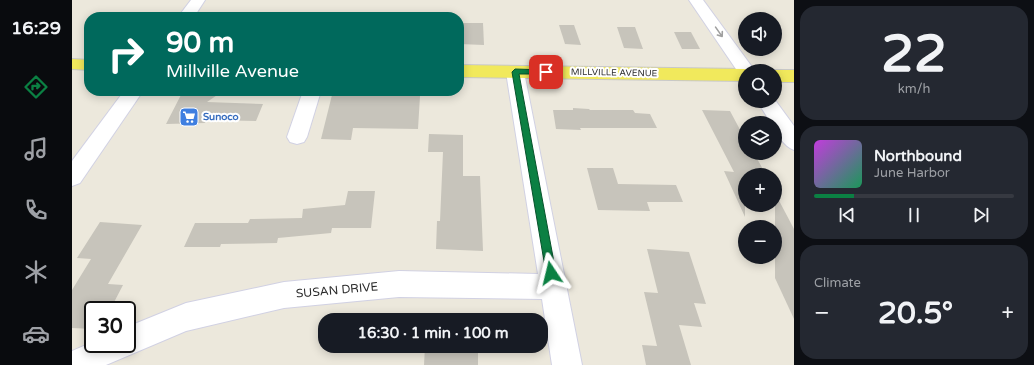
<!DOCTYPE html>
<html lang="en">
<head>
<meta charset="utf-8">
<style>
  body { margin:0; font-family:"Varela Round",sans-serif; background:#242831; color:#f1f3f6; height:100vh; display:flex; flex-direction:column; font-size:15px; white-space:nowrap }
  * { box-sizing:border-box; margin:0 }
  p { font-size:13px; color:#9ea1a6 }
  .icon { flex:none; width:22px; height:22px; fill:none; stroke:currentColor; stroke-width:2; stroke-linecap:round; stroke-linejoin:round }
  .map { position:relative; flex:1; overflow:hidden }
  .drawer { display:flex; flex-direction:column; gap:6px; padding:6px; background:#0d0f14; width:240px }
  .drawer>* { flex:none }
  .guide { position:absolute; left:12px; top:12px; width:380px; height:84px; border-radius:16px; box-shadow:0 2px 10px #0003; background:#00695c; color:#fff; overflow:hidden }
  .buttons { position:absolute; left:666px; top:12px; display:grid; gap:8px }
  .buttons a { display:grid; place-items:center; width:44px; height:44px; border-radius:50%; background:#171b24; box-shadow:0 2px 10px #0003; font-size:20px }
  .speed { position:absolute; left:12px; top:301px; display:flex; gap:8px; font-size:20px; font-weight:700; text-align:center }
  .speed>* { display:grid; place-content:center; width:52px; height:52px; border-radius:50%; background:#171b24; box-shadow:0 2px 10px #0003; line-height:1 }
  .speed .limit { border:2px solid #111; border-radius:6px; background:#fff; color:#111 }
  .pin { position:absolute; display:grid; place-items:center; width:34px; height:34px; color:#fff; margin:-17px; border-radius:8px; box-shadow:0 2px 6px #0006 }
  .me { position:absolute; width:44px; margin:-22px; rotate:350deg; stroke-linejoin:round; filter:drop-shadow(0 0 3px #0008) }
  .turn { display:flex; align-items:center; gap:14px; height:84px; padding:0 16px; font-size:18px }
  .turn .icon { width:52px; height:52px; stroke-width:2.5 }
  .turn b { display:block; font-size:28px; line-height:34px }
  .big { font-size:30px; font-weight:800; line-height:1.1 }
  .drawer .card { flex:1; display:flex; flex-direction:column; justify-content:center; gap:6px; min-width:0; padding:0 14px; border-radius:16px; background:#242831 }
  .drawer .dial { align-items:center; gap:0 }
  .dial b { font-size:52px; line-height:1 }
  .song { display:flex; align-items:center; gap:12px }
  .cover { width:48px; height:48px; border-radius:6px; background:linear-gradient(135deg,hsl(290 70% 55%),hsl(150 70% 35%)) }
  .played { height:4px; border-radius:2px; background:linear-gradient(90deg,#0b8043 20%,#363941 20%) }
  .keys { display:flex; justify-content:space-around; direction:ltr }
  .heat { display:flex; justify-content:space-between; align-items:center; font-size:22px; direction:ltr }
  .trip { position:absolute; left:246px; top:313px; width:230px; height:40px; border-radius:16px; background:#171b24; box-shadow:0 2px 10px #0003; font-weight:800; line-height:40px; text-align:center }
  main { display:flex; flex:1; min-height:0 }
  .tabs { display:flex; flex-direction:column; width:72px; justify-content:space-around; align-items:center; background:#090b0e; color:#9ea1a6 }
  .tabs .icon { width:28px; height:28px }
  .tabs .selected { color:#0b8043 }
  .tabs b { font-size:18px; color:#f1f3f6 }
  .map>svg:first-child { display:block }
  .building { fill:#c7c4bb }
  .lines { fill:none; stroke-linecap:round; stroke-linejoin:round }
  .minor-casing { stroke:#d1d1e3; stroke-width:2 }
  .major-casing { stroke:#c8c8c8; stroke-width:2 }
  .minor { fill:#fff; fill-rule:evenodd }
  .major { fill:#f1e95c; fill-rule:evenodd }
  .oneway { stroke:#9f9f9f }
  .route { fill:#0b8043; stroke:#07532c }
  .labels { text-anchor:middle; dominant-baseline:central; stroke-width:4; stroke-linejoin:round; paint-order:stroke }
  .far-street-label { font-size:9px; fill:#2a2a2a; stroke:#fff }
  .shop-label { font-size:10px; font-weight:bold; fill:#366cbe; stroke:#fff; text-anchor:start }
  .near-street-label { font-size:12px; fill:#2a2a2a; stroke:#fff }
</style>
</head>
<body>
<main>
<nav class="tabs">
<b>16:29</b>
<svg class="icon selected" aria-label="directions" viewBox="0 0 24 24"><path d="M12 3l9 9-9 9-9-9zM9 14v-3h6M13 9l2 2-2 2"/></svg>
<svg class="icon" aria-label="music" viewBox="0 0 24 24"><path d="M9 18V5l10-2v13"/><circle cx="6" cy="18" r="3"/><circle cx="16" cy="16" r="3"/></svg>
<svg class="icon" aria-label="phone" viewBox="0 0 24 24"><path d="M5 4h4l2 5-3 2q2 4 5 5l2-3 5 2v4C11 20 4 13 5 4z"/></svg>
<svg class="icon" aria-label="climate" viewBox="0 0 24 24"><path d="M12 3v18M4 7l16 10M4 17L20 7"/></svg>
<svg class="icon" aria-label="car" viewBox="0 0 24 24"><path d="M5 17H2v-5l4-1 3-4h7l3 4 3 1v5h-3M9 17h6M6 11h13"/><circle cx="7" cy="17" r="2"/><circle cx="17" cy="17" r="2"/></svg>
</nav>
<div class="map">
<svg width="722" height="365" viewBox="0 0 722 365">
  <rect width="100%" height="100%" fill="#ece8dc"/>
  <g class="building">
    <path d="M387,23h24l1,22 -25,-1z"/>
    <path d="M487,25h15l7,20 -16,-1z"/>
    <path d="M545,27h18l8,22 -19,-1z"/>
    <path d="M602,32h17l9,17h-18z"/>
    <path d="M111,91h40l-16,11 56,2 -7,17 -49,-1 -2,3 -39,1z"/>
    <path d="M261,91h27v4l60,1 -2,33 -65,-1 -2,12 -30,-1z"/>
    <path d="M501,108l16,1 1,1h43l2,3 15,1 7,14h-77l1,2 -25,-1 -3,-19h20z"/>
    <path d="M630,110l28,1 15,28v14h9l12,22h-21v42l-21,-46 10,1z"/>
    <path d="M357,134l34,1v41h17l3,75 -47,-2 1,-28h3l3,-69h-15z"/>
    <path d="M515,168h26l5,16 58,1 7,17h-36l3,9 -52,-1z"/>
    <path d="M276,191h27l-4,37h-39l-1,5 -53,5 -1,5 -56,1 -1,3h-36l11,-24h53l2,-4 52,-1 1,-9 42,-4z"/>
    <path d="M703,193l19,36v90l-19,-41z"/>
    <path d="M28,222l42,3 -34,59 15,1 -13,25h-17v19l-21,-1v-38l19,-31 -14,-1z"/>
    <path d="M575,249l42,3 17,52 -12,-1 8,24 -23,-2 12,40h-45l-4,-20 15,1 -13,-54 14,1z"/>
    <path d="M353,346h53v19h-54z"/>
  </g>
  <g class="lines">
    <defs>
      <g id="minor">
        <path d="M119,0h14l-11,17h-16z"/>
        <path d="M617,0h14l52,71h-10v5l-5,-1z"/>
        <path d="M443,66l6,2 3,4 58,293h-30l-10,-66 -143,-2 -115,11 -98,23 -80,34h-34v-14l21,-9v2h34v-17l59,-24 98,-21 115,-11 139,3 -32,-202 3,-4z"/>
        <path d="M52,91h19l-63,92 -8,3v-25z"/>
        <path d="M231,91h18l-14,46 -3,5 -7,2 -7,-2 -3,-5z"/>
        <path d="M703,100l19,26v24c-10,-4 -19,-16 -19,-27h-4l-14,-22h18z"/>
      </g>
      <g id="major">
        <path d="M0,59l17,1v10l-17,-1z"/>
        <path d="M387,65l286,4 6,2h-6v10l-286,-4z"/>
        <path d="M703,70h19v12h-19v-11h-3z"/>
      </g>
    </defs>
    <use href="#minor" class="minor-casing"/>
    <use href="#major" class="major-casing"/>
    <use href="#minor" class="minor"/>
    <use href="#major" class="major"/>
  </g>
  <defs><path id="oneway-shaft" d="M-6 0H5M1.5-3L5.5 0L1.5 3" fill="none" stroke-width="1.6" stroke-linecap="round" stroke-linejoin="round"/></defs>
  <use class="oneway" href="#oneway-shaft" transform="translate(647 32) rotate(55)"/>
  <path class="route" d="M443,69l31,1 3,2 -3,2h-27l37,199 -1,3 -4,2 -4,-2 -1,-3 -34,-201z"/>
  <defs>
    <symbol id="supermarket-square" viewBox="-11 -11 22 22"><rect x="-9" y="-9" width="18" height="18" rx="4" fill="#3f7fe0" stroke="#fff"/><path d="M-6-5.5h2.5l.6 2H6L4.5 2H-2.5L-4.4-4H-6ZM-1.5 3.2a1.3 1.3 0 1 0 .1 0ZM3 3.2a1.3 1.3 0 1 0 .1 0Z" fill="#fff"/></symbol>
  </defs>
  <g fill-rule="evenodd">
    <use href="#supermarket-square" x="106" y="106" width="22" height="22"/>
  </g>
  <g class="labels">
    <g class="far-street-label">
      <text transform="translate(542 73) rotate(1)">MILLVILLE AVENUE</text>
    </g>
    <g class="shop-label">
      <text x="131" y="117">Sunoco</text>
    </g>
    <g class="near-street-label">
      <text transform="translate(265 290) rotate(-5)">SUSAN DRIVE</text>
    </g>
  </g>
</svg>
<div class="buttons">
<a><svg class="icon" aria-label="sound" viewBox="0 0 24 24"><path d="M4 9h4l5-4v14l-5-4H4zM17 9q2 3 0 6"/></svg></a>
<a><svg class="icon" aria-label="search" viewBox="0 0 24 24"><circle cx="10" cy="10" r="6"/><path d="M15 15l6 6"/></svg></a>
<a><svg class="icon" aria-label="layers" viewBox="0 0 24 24"><path d="M12 4l9 5-9 5-9-5zM3 14l9 5 9-5"/></svg></a>
<a>+</a>
<a>−</a>
</div>
<div class="speed"><div class="limit">30</div></div>
<div class="pin" style="left:474px;top:72px;background:#d93025"><svg class="icon" aria-label="arrive" viewBox="0 0 24 24"><path d="M6 21V4h12l-3 4 3 4H6"/></svg></div>
<svg class="me" style="left:479px;top:273px" viewBox="-20 -20 40 40"><path d="M0-17L14 15 0 8-14 15z" fill="#0b8043" stroke="#fff" stroke-width="4"/></svg>
<div class="trip">16:30 · 1 min · 100 m</div>
<div class="guide">
<div class="turn"><svg class="icon" aria-label="right" viewBox="0 0 24 24"><path d="M7 20v-9h11M14 6l5 5-5 5"/></svg><div><b>90 m</b>Millville Avenue</div></div>
</div>
</div>
<section class="drawer">
<div class="card dial"><b>22</b><p>km/h</p></div>
<div class="card">
<div class="song"><i class="cover"></i><div><b>Northbound</b><p>June Harbor</p></div></div>
<div class="played"></div>
<div class="keys"><svg class="icon" aria-label="previous" viewBox="0 0 24 24"><path d="M18 5L8 12l10 7zM5 5v14"/></svg><svg class="icon" aria-label="pause" viewBox="0 0 24 24"><path d="M8 5v14M16 5v14"/></svg><svg class="icon" aria-label="next" viewBox="0 0 24 24"><path d="M6 5l10 7-10 7zM19 5v14"/></svg></div>
</div>
<div class="card"><p>Climate</p>
<div class="heat"><a>−</a><b class="big">20.5°</b><a>+</a></div>
</div>
</section>
</main>
</body>
</html>
